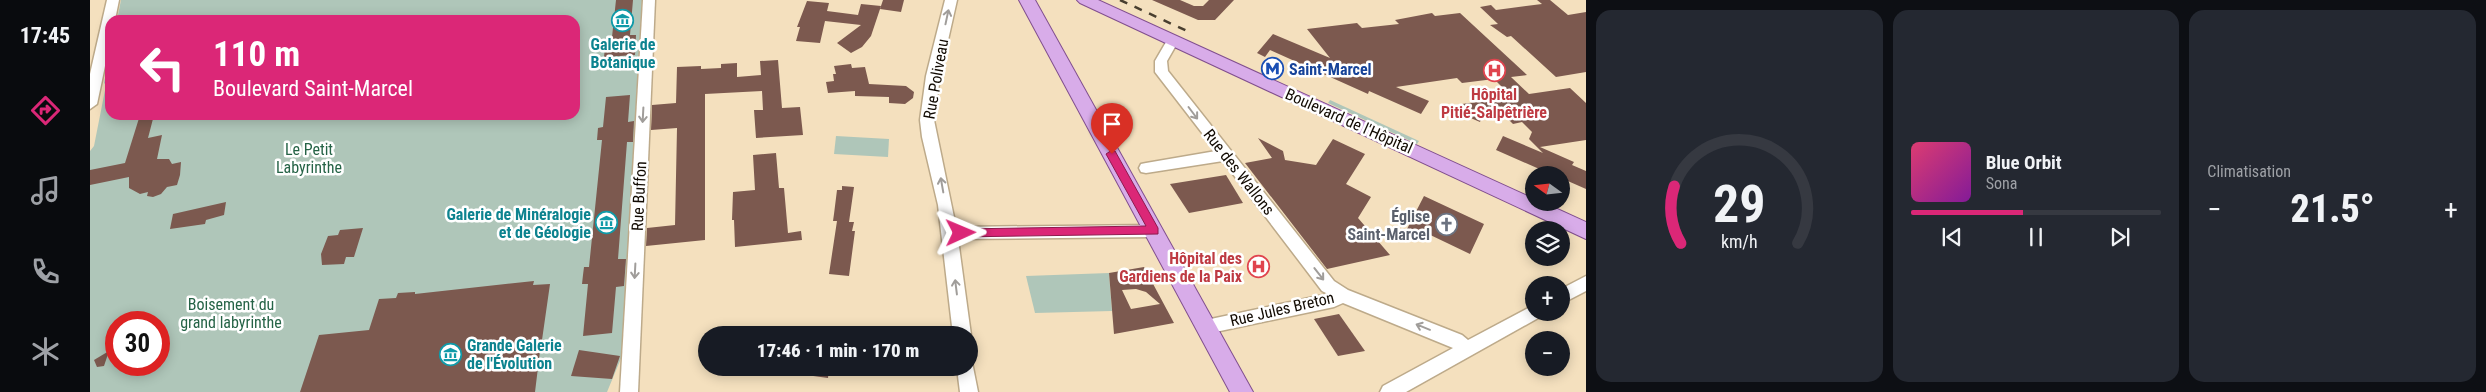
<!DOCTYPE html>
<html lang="fr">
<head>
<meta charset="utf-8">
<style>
  body { margin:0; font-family:"Roboto Condensed",sans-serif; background:#242831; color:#f1f3f6; height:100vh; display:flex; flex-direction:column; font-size:19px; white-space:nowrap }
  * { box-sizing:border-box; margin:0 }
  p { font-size:16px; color:#9ea1a6 }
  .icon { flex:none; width:28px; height:28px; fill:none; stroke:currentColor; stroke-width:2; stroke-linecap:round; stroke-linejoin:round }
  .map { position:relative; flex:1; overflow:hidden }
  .details { display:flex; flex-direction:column; gap:10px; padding:10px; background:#0d0f14; width:900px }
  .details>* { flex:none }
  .hud { position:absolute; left:15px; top:15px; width:475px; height:105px; border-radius:15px; box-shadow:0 2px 12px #0003; background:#db2777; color:#fff; overflow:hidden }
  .needle { width:32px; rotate:285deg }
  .controls { position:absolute; left:1435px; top:166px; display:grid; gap:10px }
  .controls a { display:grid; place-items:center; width:45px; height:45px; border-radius:50%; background:#171b24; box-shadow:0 2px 12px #0003; font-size:25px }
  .speed { position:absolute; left:15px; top:311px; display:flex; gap:10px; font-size:25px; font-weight:700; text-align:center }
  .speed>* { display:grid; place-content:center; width:65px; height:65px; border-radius:50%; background:#171b24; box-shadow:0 2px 12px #0003; line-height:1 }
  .speed .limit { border:8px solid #d22; background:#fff; color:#111 }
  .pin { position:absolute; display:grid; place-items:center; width:42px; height:42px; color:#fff; margin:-51px -21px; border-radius:50% 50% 50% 0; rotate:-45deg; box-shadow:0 0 5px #0007 }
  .pin .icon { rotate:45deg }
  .me { position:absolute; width:55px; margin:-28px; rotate:89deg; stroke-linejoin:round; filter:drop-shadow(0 0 4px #0008) }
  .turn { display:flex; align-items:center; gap:18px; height:105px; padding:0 25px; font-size:22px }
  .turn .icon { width:65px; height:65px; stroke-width:2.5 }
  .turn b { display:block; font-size:35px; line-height:42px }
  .big { font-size:38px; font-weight:800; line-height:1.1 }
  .details .widget { flex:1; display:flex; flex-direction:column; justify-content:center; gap:8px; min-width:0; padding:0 18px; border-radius:15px; background:#242831 }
  .details .dial { align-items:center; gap:0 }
  .dial svg { height:130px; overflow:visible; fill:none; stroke:#363941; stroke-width:7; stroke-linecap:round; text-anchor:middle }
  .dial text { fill:#f1f3f6; stroke:none }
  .song { display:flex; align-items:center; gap:15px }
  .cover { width:60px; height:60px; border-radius:8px; background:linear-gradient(135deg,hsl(340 70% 55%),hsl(290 70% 35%)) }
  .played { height:5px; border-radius:2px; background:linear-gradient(90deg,#db2777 45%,#363941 45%) }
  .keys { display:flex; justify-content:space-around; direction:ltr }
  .heat { display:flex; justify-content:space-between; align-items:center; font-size:28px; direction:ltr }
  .details .tiles { flex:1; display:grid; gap:10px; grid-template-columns:repeat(3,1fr) }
  .trip { position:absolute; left:608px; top:326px; width:280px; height:50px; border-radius:25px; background:#171b24; box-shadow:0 2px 12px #0003; font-weight:800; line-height:50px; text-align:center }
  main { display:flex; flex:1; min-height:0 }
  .menu { display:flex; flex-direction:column; width:90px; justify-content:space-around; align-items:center; background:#090b0e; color:#9ea1a6 }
  .menu .icon { width:35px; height:35px }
  .menu .on { color:#db2777 }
  .menu b { font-size:22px; color:#f1f3f6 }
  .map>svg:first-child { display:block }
  .green { fill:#afc6b9; fill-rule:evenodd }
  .building { fill:#7c594f; fill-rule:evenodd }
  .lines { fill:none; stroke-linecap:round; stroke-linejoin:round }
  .minor-casing { stroke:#bdaa8a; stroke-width:3 }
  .major-casing { stroke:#814f8e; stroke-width:2 }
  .minor { fill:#fff; fill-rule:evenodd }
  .major { fill:#d8ace9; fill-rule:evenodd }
  .rail { stroke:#483e2f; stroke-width:2.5; stroke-dasharray:8 8; stroke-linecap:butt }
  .oneway { stroke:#a09d9a }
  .route { fill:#db2777; stroke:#8e194d }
  .labels { text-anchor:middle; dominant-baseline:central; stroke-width:5; stroke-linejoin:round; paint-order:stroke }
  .culture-label { font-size:16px; font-weight:bold; fill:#0d838f; stroke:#fff }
  .transit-label { font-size:16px; font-weight:bold; fill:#164399; stroke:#fff; text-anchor:start }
  .street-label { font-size:16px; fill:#110a02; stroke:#fff }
  .health-label { font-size:16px; font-weight:bold; fill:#be3a42; stroke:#fff }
  .park-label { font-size:16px; fill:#256346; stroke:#fff }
  .worship-label { font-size:16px; font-weight:bold; fill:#5b616d; stroke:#fff; text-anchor:end }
</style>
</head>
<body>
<main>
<nav class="menu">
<b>17:45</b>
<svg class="icon on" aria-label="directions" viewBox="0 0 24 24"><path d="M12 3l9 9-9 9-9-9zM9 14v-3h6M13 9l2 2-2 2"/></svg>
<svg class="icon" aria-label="music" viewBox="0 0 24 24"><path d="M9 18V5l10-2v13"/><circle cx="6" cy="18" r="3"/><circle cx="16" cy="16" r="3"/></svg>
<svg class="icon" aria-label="phone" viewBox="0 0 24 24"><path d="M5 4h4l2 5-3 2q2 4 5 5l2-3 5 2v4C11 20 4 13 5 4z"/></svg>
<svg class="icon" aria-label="climate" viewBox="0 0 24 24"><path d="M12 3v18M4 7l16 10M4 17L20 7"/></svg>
</nav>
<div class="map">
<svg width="1496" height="392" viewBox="0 0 1496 392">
  <rect width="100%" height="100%" fill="#f4e0be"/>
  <g class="green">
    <path d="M31,0h521l-20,356 -15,36h-517v-241l4,-5 12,-61 -2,-2 6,-30v62h465v-95h-458zM26,322h43v43h-43z"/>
    <path d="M1240,100l89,41 -2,3 -89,-41z"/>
    <path d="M746,136l53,3 -1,18 -54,-3z"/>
    <path d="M1019,273l3,38 -77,2 -9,-37z"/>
  </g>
  <g class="building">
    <path d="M526,0h17l-3,35h6l-1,20 -31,2 2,-20h6z"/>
    <path d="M793,0h21l-3,12 -21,-3z"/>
    <path d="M1062,0h28l14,6h9l6,-6h25l-19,20h-17z"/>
    <path d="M1447,0h13l18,15 18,-3v60l-30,5 -45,-41 -4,1 -17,-12 8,-1 -18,-17 11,-2 5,5 46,-6z"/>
    <path d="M717,1l22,2 -2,8 31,4 3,-11 20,2 -10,30 -9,11 -11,6 -14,-10 24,-18 -36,-4 -5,22 -24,-2 4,-14h-3z"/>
    <path d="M1342,13l3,3 25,-3 67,62 -16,2 18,17 41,-6 16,15v37l-46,7 34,15 -2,3 14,6v18l-25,-11v-3h-8l-57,-25 7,-14 40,17 -14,-14 3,-7 -10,-10 -9,2 -8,-8 -24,3 -1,3 -21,-9 3,-9 50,-7 -18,-18 -32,4 -5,-5 -61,9 33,14 -8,13 -52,-23 -1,3 -98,-44 -5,7 -8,-4 16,-19 57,24 -23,-29 50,-6 5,5 37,-4 -4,-4z"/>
    <path d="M688,60l4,48 18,-1 3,28 -47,3 -2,-28h9l-1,-19 -57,3v146l-59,6 1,-18 28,-3 2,-97 -26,2 1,-25 24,-2 1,-36 24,-1v3l20,-1v-4l16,-1v14l24,-2 -1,-14z"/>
    <path d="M761,64l1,4 13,-1 4,17 37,2 8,6 -1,6 -8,6 -16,-1v-6l-34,-1v-5l-27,2 -2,-11 8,-1 -1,-7h3l-2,-8z"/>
    <path d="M540,95l-2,27 6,-1 -1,21h-6l-9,117h8l-2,27 -8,1 -4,46 -29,3 5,-52h-6l1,-9 1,-8h5l13,-127h-5l1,-12 5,-1 3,-30z"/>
    <path d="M50,115h14l-6,23 14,-3 -5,24h12l3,5 9,-2 -1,13 -3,10 -10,2 -6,7 -8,3 -6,-1 1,-4 -8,2 -11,-6v-11l-39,8v-15l35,-7z"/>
    <path d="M1168,138l25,13 2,9 31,5 17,-26 32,15 -19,30 25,13 -13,21 32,37 -63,14 -82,-106 27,-5z"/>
    <path d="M686,153l3,35h5l4,45 13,-2 1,9 -67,7 -1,-27h-2l1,-28 22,-2 -2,-35z"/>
    <path d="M1136,175l17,28 -54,10 -19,-29z"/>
    <path d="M752,186l12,1 -5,35h5l-2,9h3l-6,45 -20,-2 8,-53h-4l1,-7 3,-24h5z"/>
    <path d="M1334,196l60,28 -14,30 -48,-23 -2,4 -13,-6z"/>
    <path d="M136,202l-2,13 -18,5 -1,4 -35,5 3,-15z"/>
    <path d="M273,228l-9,29h-8l-2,7 -22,1 -1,-11 7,-18 10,-1 2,-5z"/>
    <path d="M1054,267l30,56 -60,11 -5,-61zM1046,289l10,3 14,12 -29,5 -9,-19z"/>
    <path d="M444,281l-1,4 17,-1 -8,56 -8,1 7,2 -6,49h-235l19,-57 50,-5 10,-31 17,-1 2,-5 17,-1v2z"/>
    <path d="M1249,314l26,37 -27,5 -24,-37z"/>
    <path d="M489,350l41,6 -8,23 -41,-3z"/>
    <path d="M19,351l-5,15 -7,1 -3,-7z"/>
    <path d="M717,368h22l-1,10 -22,-3z"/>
  </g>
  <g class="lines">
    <defs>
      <g id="minor">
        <path d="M17,0h12l-4,20h-5v22l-13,62 -7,5v-35z"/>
        <path d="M553,0h12l-17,392h-18z"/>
        <path d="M855,0h12l-17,76 -6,44 22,107 198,-2 5,2 3,4 -3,4 -5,2 -196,2 13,96 -2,4v-4h-16l-15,-130 -16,-68 -2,-17 6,-44z"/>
        <path d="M1083,36l6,4 -12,21 1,10 166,210 14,9 114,45 6,5 66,-35v7h8l-2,5 -134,75h-26l3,-6 70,-38 -110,-45 -9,4 -128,27 -6,-2 -2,-5 2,-5 6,-2 122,-26 -6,-3 -99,-130 -77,12 -5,-1 -2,-4 2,-4 5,-1 70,-12 -61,-79v-11l14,-24z"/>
        <path d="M1496,276v15l-25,13v-15z"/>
        <path d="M879,361l3,1 6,30h-18l-3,-24h12z"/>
      </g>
      <g id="major">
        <path d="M929,0h16l218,392h-23z"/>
        <path d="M987,0h21l436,199v3h8l44,20v17l-506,-236z"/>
      </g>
    </defs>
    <use href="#minor" class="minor-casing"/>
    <use href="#major" class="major-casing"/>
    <use href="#minor" class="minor"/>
    <use href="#major" class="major"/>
    <path class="rail" d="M1030,0l67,31"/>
  </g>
  <defs><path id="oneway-shaft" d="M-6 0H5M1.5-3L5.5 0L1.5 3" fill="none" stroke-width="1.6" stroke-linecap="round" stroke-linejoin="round" transform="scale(1.25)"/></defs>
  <g class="oneway">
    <use href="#oneway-shaft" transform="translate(857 17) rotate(-78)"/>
    <use href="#oneway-shaft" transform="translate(1103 113) rotate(53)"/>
    <use href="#oneway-shaft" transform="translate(553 115) rotate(93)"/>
    <use href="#oneway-shaft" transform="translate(852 185) rotate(-100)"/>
    <use href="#oneway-shaft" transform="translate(545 271) rotate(93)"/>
    <use href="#oneway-shaft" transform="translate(1229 274) rotate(52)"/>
    <use href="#oneway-shaft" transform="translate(866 287) rotate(-97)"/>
    <use href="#oneway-shaft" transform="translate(1333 327) rotate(-158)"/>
  </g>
  <path class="route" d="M1022,150l3,1 43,77v6l-201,3 -2,-4 6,-4 185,-3 -40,-72z"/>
  <defs>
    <symbol id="museum-ring" viewBox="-11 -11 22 22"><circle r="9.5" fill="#fff" stroke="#0f9aa8" stroke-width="1.5"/><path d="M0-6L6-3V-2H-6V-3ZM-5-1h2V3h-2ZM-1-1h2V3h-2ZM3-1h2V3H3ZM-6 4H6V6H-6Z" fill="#0f9aa8"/></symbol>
    <symbol id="metro-ring" viewBox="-11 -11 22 22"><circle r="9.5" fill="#fff" stroke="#1a4fb4" stroke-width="1.5"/><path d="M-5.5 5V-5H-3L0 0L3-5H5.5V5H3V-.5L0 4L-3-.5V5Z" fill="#1a4fb4"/></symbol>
    <symbol id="hospital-ring" viewBox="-11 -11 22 22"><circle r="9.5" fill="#fff" stroke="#e0444e" stroke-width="1.5"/><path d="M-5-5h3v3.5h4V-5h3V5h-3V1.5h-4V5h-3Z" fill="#e0444e"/></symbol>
    <symbol id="church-ring" viewBox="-11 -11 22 22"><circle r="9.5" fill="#fff" stroke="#6b7280" stroke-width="1.5"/><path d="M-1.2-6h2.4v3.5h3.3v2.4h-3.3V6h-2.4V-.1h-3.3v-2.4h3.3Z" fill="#6b7280"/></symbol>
  </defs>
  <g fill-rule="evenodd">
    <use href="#museum-ring" x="520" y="8" width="25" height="25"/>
    <use href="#metro-ring" x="1170" y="56" width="25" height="25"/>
    <use href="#hospital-ring" x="1392" y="58" width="25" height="25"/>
    <use href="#museum-ring" x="504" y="210" width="25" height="25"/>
    <use href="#church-ring" x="1344" y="212" width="25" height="25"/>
    <use href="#hospital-ring" x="1156" y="254" width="25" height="25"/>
    <use href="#museum-ring" x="348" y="342" width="25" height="25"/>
  </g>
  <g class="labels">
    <g class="culture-label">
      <text x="533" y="44">Galerie de<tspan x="533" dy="18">Botanique</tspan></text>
      <text x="501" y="214" text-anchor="end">Galerie de Minéralogie<tspan x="501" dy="18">et de Géologie</tspan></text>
      <text x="377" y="345" text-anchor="start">Grande Galerie<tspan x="377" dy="18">de l'Évolution</tspan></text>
    </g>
    <g class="transit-label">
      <text x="1199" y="69">Saint-Marcel</text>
    </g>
    <g class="street-label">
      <text transform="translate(846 79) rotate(-80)">Rue Poliveau</text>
      <text transform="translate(1259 121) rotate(24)">Boulevard de l'Hôpital</text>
      <text transform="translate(1149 172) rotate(52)">Rue des Wallons</text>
      <text transform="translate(549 196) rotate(-87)">Rue Buffon</text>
      <text transform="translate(1192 309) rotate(-13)">Rue Jules Breton</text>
    </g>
    <g class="health-label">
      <text x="1404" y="94">Hôpital<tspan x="1404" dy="18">Pitié-Salpêtrière</tspan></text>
      <text x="1152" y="258" text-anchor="end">Hôpital des<tspan x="1152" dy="18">Gardiens de la Paix</tspan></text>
    </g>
    <g class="park-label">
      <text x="219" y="149">Le Petit<tspan x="219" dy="18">Labyrinthe</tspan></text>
      <text x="141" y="304">Boisement du<tspan x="141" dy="18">grand labyrinthe</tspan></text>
    </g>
    <g class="worship-label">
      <text x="1340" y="216">Église<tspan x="1340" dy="18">Saint-Marcel</tspan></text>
    </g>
  </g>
</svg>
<div class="controls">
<a><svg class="needle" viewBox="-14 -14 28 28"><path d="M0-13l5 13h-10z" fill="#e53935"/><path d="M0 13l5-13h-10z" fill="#9ea1a6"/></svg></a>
<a><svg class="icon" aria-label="layers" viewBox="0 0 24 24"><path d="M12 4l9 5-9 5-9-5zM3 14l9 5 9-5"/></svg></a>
<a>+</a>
<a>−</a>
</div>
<div class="speed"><div class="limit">30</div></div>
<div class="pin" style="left:1022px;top:154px;background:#d93025"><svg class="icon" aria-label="arrive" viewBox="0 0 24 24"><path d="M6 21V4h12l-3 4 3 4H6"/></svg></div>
<svg class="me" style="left:871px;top:233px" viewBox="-20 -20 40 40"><path d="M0-17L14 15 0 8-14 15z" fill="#db2777" stroke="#fff" stroke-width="4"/></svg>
<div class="trip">17:46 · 1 min · 170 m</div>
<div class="hud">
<div class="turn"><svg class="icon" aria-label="left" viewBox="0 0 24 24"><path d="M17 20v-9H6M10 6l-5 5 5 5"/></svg><div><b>110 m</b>Boulevard Saint-Marcel</div></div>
</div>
</div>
<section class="details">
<div class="tiles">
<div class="widget dial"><svg viewBox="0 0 100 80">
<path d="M14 69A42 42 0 1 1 86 69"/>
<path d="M14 69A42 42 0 0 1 10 34" stroke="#db2777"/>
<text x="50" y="56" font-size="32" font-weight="700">29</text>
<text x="50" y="72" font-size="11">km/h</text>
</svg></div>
<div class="widget">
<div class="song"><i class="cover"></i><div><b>Blue Orbit</b><p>Sona</p></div></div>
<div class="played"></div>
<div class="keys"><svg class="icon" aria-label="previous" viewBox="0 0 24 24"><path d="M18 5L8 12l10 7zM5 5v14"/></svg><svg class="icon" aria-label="pause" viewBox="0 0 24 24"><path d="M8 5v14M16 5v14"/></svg><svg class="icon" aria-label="next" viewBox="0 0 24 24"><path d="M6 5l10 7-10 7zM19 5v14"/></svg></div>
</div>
<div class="widget"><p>Climatisation</p>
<div class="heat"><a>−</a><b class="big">21.5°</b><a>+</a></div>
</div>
</div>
</section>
</main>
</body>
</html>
